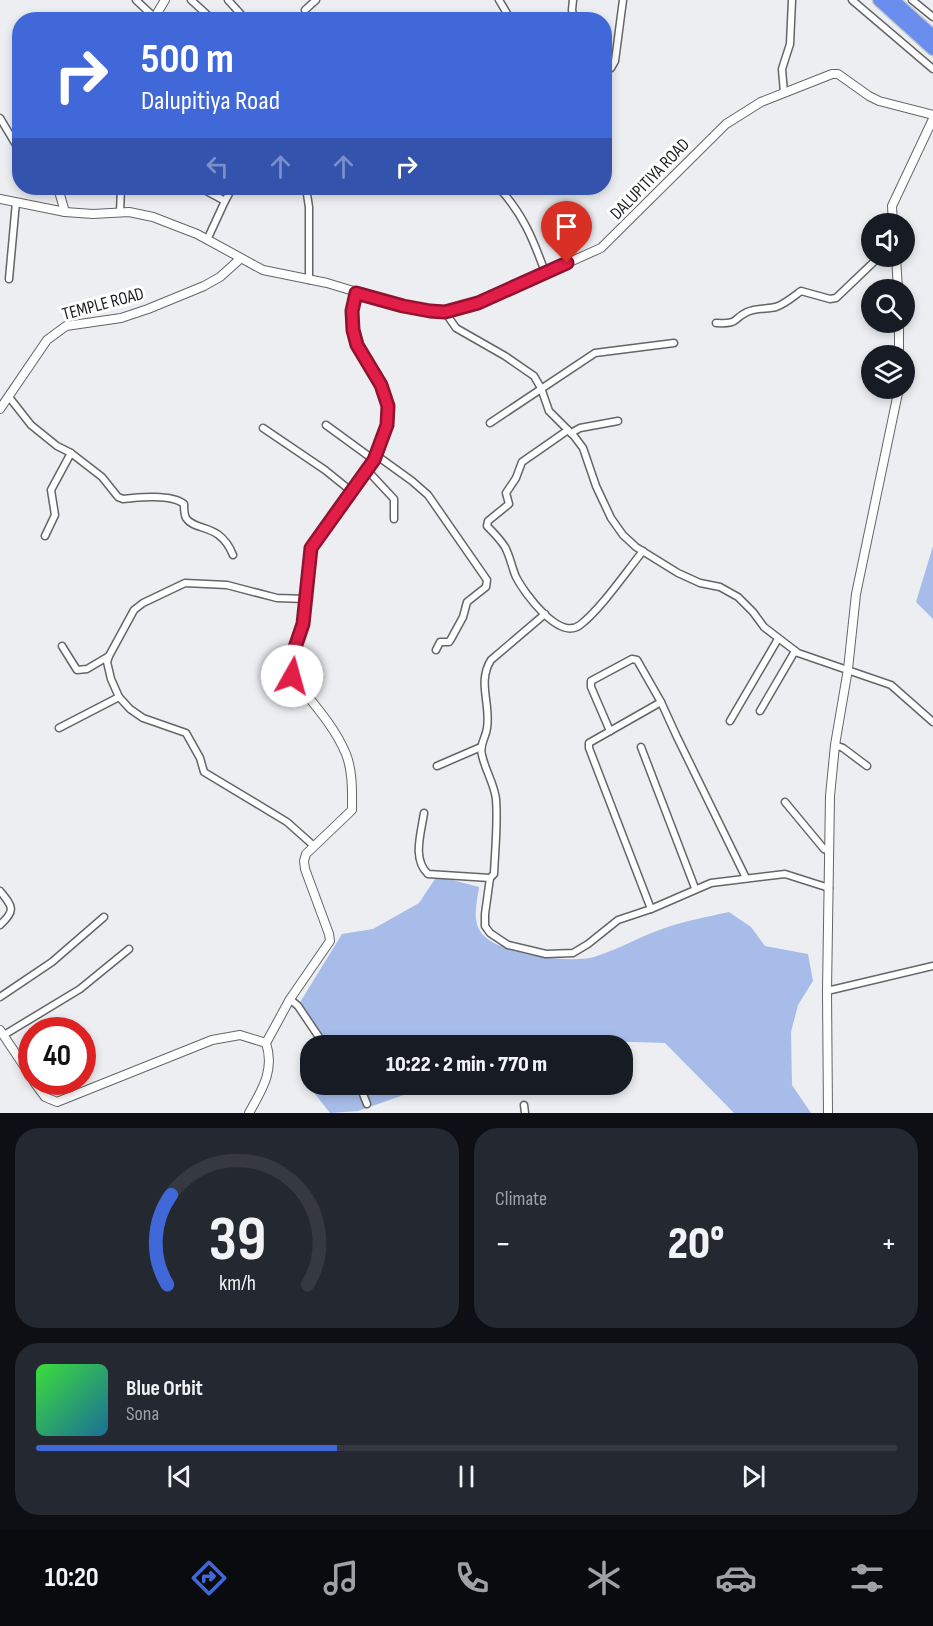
<!DOCTYPE html>
<html lang="en">
<head>
<meta charset="utf-8">
<style>
  body { margin:0; font-family:"Sofia Sans Condensed",sans-serif; background:#242831; color:#f1f3f6; height:100vh; display:flex; flex-direction:column; font-size:22px; white-space:nowrap }
  * { box-sizing:border-box; margin:0 }
  p { font-size:20px; color:#9ea1a6 }
  .icon { flex:none; width:33px; height:33px; fill:none; stroke:currentColor; stroke-width:2; stroke-linecap:round; stroke-linejoin:round }
  .map { position:relative; height:1113px; overflow:hidden }
  .details { display:flex; flex-direction:column; gap:15px; padding:15px; background:#0d0f14; flex:1 }
  .details>* { flex:none }
  .hud { position:absolute; left:12px; top:12px; width:600px; height:183px; border-radius:24px; box-shadow:0 3px 9px #0003; background:#4068d9; color:#fff; overflow:hidden }
  .controls { position:absolute; left:861px; top:213px; display:grid; gap:12px }
  .controls a { display:grid; place-items:center; width:54px; height:54px; border-radius:50%; background:#171b24; box-shadow:0 3px 9px #0003; font-size:30px }
  .speed { position:absolute; left:18px; top:1017px; display:flex; gap:12px; font-size:30px; font-weight:700; text-align:center }
  .speed>* { display:grid; place-content:center; width:78px; height:78px; border-radius:50%; background:#171b24; box-shadow:0 3px 9px #0003; line-height:1 }
  .speed .limit { border:9px solid #d22; background:#fff; color:#111 }
  .pin { position:absolute; display:grid; place-items:center; width:51px; height:51px; color:#fff; margin:-62px -26px; border-radius:50% 50% 50% 0; rotate:-45deg; box-shadow:0 0 6px #0007 }
  .pin .icon { rotate:45deg }
  .me { position:absolute; width:66px; margin:-33px; rotate:7deg; stroke-linejoin:round; filter:drop-shadow(0 0 4px #0008) }
  .turn { display:flex; align-items:center; gap:21px; height:126px; padding:0 30px; font-size:27px }
  .turn .icon { width:78px; height:78px; stroke-width:2.5 }
  .turn b { display:block; font-size:42px; line-height:51px }
  .lanes { display:flex; align-items:center; height:57px; padding:0 30px; background:#0003; justify-content:center; gap:30px; direction:ltr }
  .lanes .off { opacity:.35 }
  .big { font-size:45px; font-weight:800; line-height:1.1 }
  .details .tile { flex:1; display:flex; flex-direction:column; justify-content:center; gap:9px; min-width:0; padding:0 21px; border-radius:24px; background:#242831 }
  .details .dial { align-items:center; gap:0 }
  .dial svg { height:156px; overflow:visible; fill:none; stroke:#363941; stroke-width:7; stroke-linecap:round; text-anchor:middle }
  .dial text { fill:#f1f3f6; stroke:none }
  .song { display:flex; align-items:center; gap:18px }
  .cover { width:72px; height:72px; border-radius:9px; background:linear-gradient(135deg,hsl(120 70% 55%),hsl(200 70% 35%)) }
  .played { height:6px; border-radius:3px; background:linear-gradient(90deg,#4068d9 35%,#363941 35%) }
  .keys { display:flex; justify-content:space-around; direction:ltr }
  .heat { display:flex; justify-content:space-between; align-items:center; font-size:33px; direction:ltr }
  .details .tiles { flex:1; display:grid; gap:15px; grid-template-columns:1fr 1fr }
  .tile:last-child { grid-column:span 2 }
  .trip { position:absolute; left:300px; top:1035px; width:333px; height:60px; border-radius:24px; background:#171b24; box-shadow:0 3px 9px #0003; font-weight:800; line-height:60px; text-align:center }
  .menu { display:flex; height:96px; justify-content:space-around; align-items:center; background:#090b0e; color:#9ea1a6 }
  .menu .icon { width:42px; height:42px }
  .menu .active { color:#4068d9 }
  .menu b { font-size:27px; color:#f1f3f6 }
  .map>svg:first-child { display:block }
  .green { fill:#a8bcea }
  .lines { fill:none; stroke-linecap:round; stroke-linejoin:round }
  .minor-casing { stroke:#636568; stroke-width:9 }
  .tertiary-casing { stroke:#636568; stroke-width:10 }
  .motorway-casing { stroke:#c9c9c9; stroke-width:15 }
  .minor { stroke:#fff; stroke-width:6 }
  .tertiary { stroke:#fff; stroke-width:8 }
  .motorway { stroke:#698eed; stroke-width:12 }
  .route-casing { stroke:#92132f; stroke-width:15 }
  .route { stroke:#e11d48; stroke-width:10 }
  .labels { text-anchor:middle; dominant-baseline:central; stroke-width:6; stroke-linejoin:round; paint-order:stroke }
  .street-label { font-size:18px; fill:#1c1d1e; stroke:#fff }
</style>
</head>
<body>
<div class="map">
<svg width="933" height="1113" viewBox="0 0 933 1113">
  <rect width="100%" height="100%" fill="#eceef1"/>
  <g class="green">
    <path d="M933,546v73l-17,-17z"/>
    <path d="M437,876l42,11c-2,16 -8,35 4,48 18,19 86,29 111,22 23,-7 45,-20 68,-28 21,-8 45,-12 67,-17l22,15 14,19 43,8 5,27 -15,24 -7,27 1,53 19,28h-77l-69,-70 -65,-2 -18,5 -264,-1 -13,-34 -6,-7 43,-70 31,-5 46,-26z"/>
    <path d="M313,1084l119,1 -74,26 -28,2 -18,-23z"/>
  </g>
  <g class="lines">
    <defs>
      <g id="minor">
        <path d="M136,0l18,17"/>
        <path d="M191,0l22,20"/>
        <path d="M228,0l18,20"/>
        <path d="M499,0l12,20"/>
        <path d="M573,0l-1,10 2,10"/>
        <path d="M852,0l81,69"/>
        <path d="M912,0l21,17"/>
        <path d="M305,10l11,-10"/>
        <path d="M604,72l7,-4 4,-7 8,-61"/>
        <path d="M784,93l-2,-24 8,-25 2,-44"/>
        <path d="M0,118l18,30h2"/>
        <path d="M201,188l24,13 -18,39"/>
        <path d="M306,188l3,19v73"/>
        <path d="M499,188c24,26 34,51 46,84"/>
        <path d="M225,201l7,-13"/>
        <path d="M120,212l1,-24"/>
        <path d="M9,279l7,-77"/>
        <path d="M445,312l11,16 49,28 29,20 7,12 8,23 25,25 9,12 13,38 15,32 12,17 13,12 42,26 22,10 20,4 18,10 15,15 11,15 34,26 93,32 42,37"/>
        <path d="M716,323c24,1 15,-3 31,-11 9,-4 20,-3 29,-5 9,-3 17,-10 25,-16l29,8 6,-1 44,-42"/>
        <path d="M9,397l22,28 26,21 14,7 31,24 16,20 5,2c15,-2 49,-5 61,5 0,5 0,10 2,14 9,14 34,4 47,37"/>
        <path d="M490,423l105,-70 79,-10"/>
        <path d="M326,425l48,35"/>
        <path d="M263,428l62,42 26,21"/>
        <path d="M568,430l-46,32 -6,16 -10,15 3,11 -21,17 -1,5c6,6 13,13 18,21 5,9 7,21 11,30 9,17 43,64 64,48 20,-15 46,-53 63,-74"/>
        <path d="M571,433l9,-5 38,-7"/>
        <path d="M376,455l36,26 16,14 59,85 -1,7 -19,15 -4,15 -12,22 -2,3h-9l-4,8"/>
        <path d="M367,470l27,29v20"/>
        <path d="M45,536l10,-21 -4,-25 20,-37"/>
        <path d="M306,599l-29,-1 -50,-13 -42,-2 -42,20 -9,7 -25,46 -2,6 4,17 8,18 11,12 13,9 43,15 14,25 4,14 83,50 27,24"/>
        <path d="M62,646l15,24 10,-1 22,-13"/>
        <path d="M760,711l35,-60"/>
        <path d="M730,721l48,-82"/>
        <path d="M59,728l60,-31"/>
        <path d="M610,731l-19,-44v-6l41,-22 5,1 24,42 16,35 69,141"/>
        <path d="M835,745l8,3 24,18"/>
        <path d="M641,747l54,141"/>
        <path d="M437,766l44,-19"/>
        <path d="M785,802l39,47 5,2"/>
        <path d="M424,813c-3,21 -12,46 4,61l62,4 4,-4c1,-24 4,-51 2,-75 -2,-16 -11,-29 -14,-44 -3,-11 4,-17 5,-27 4,-24 -10,-46 4,-68l54,-46"/>
        <path d="M490,878l-5,36v12l5,7 18,12 38,9 27,-1 15,-9 30,-24 33,-11 60,-26 74,-9 44,14"/>
        <path d="M0,891c13,16 16,19 0,34"/>
        <path d="M651,909l-62,-161v-5l72,-41"/>
        <path d="M827,991l106,-25"/>
        <path d="M0,997l52,-35 52,-45"/>
        <path d="M290,999l8,7 27,40"/>
        <path d="M4,1035l76,-46 49,-40"/>
        <path d="M359,1084l8,20"/>
        <path d="M40,1091l15,-9"/>
        <path d="M524,1105l1,8"/>
      </g>
      <g id="tertiary">
        <path d="M153,20l12,-20"/>
        <path d="M58,188l7,24"/>
        <path d="M0,199l65,13 28,2 36,-2 24,5 44,17 66,36 64,13 76,23 27,5 15,1 33,-9 123,-55 125,-124 35,-22 71,-28h6l31,22 10,5 54,14"/>
        <path d="M893,224l-1,-18 41,-87"/>
        <path d="M896,256l2,34"/>
        <path d="M899,322v34"/>
        <path d="M0,409l47,-69 19,-14 55,-8 27,-9 56,-23 16,-9 20,-18"/>
        <path d="M0,1030l32,48"/>
        <path d="M34,1082l11,15 12,5 155,-62 28,-5 26,8 24,-44 40,-58 -1,-7 -24,-65 -1,-8 2,-7 46,-44c0,-18 1,-38 -6,-56 -12,-29 -35,-53 -54,-77l-3,-9 14,-44 8,-76 63,-88 13,-35 1,-19 -7,-21 -24,-39 -4,-16 -1,-19 4,-18"/>
        <path d="M249,1113c13,-23 26,-43 17,-70"/>
        <path d="M828,1113l-1,-122 3,-195 5,-51 13,-76 8,-75 43,-206"/>
      </g>
      <g id="motorway">
        <path d="M879,0l54,49"/>
        <path d="M893,0l40,36"/>
      </g>
    </defs>
    <use href="#minor" class="minor-casing"/>
    <use href="#tertiary" class="tertiary-casing"/>
    <use href="#motorway" class="motorway-casing"/>
    <use href="#minor" class="minor"/>
    <use href="#tertiary" class="tertiary"/>
    <use href="#motorway" class="motorway"/>
  </g>
  <g class="lines">
    <defs>
      <path id="route" d="M292,676l-4,-8 15,-44 8,-76 63,-88 13,-35 1,-19 -7,-21 -24,-40 -4,-15 -1,-19 4,-18 47,13 27,5 15,1 33,-9 89,-40"/>
    </defs>
    <use href="#route" class="route-casing"/>
    <use href="#route" class="route"/>
  </g>
  <g class="labels">
    <g class="street-label">
      <text transform="translate(650 179) rotate(-46)">DALUPITIYA ROAD</text>
      <text transform="translate(103 304) rotate(-15)">TEMPLE ROAD</text>
    </g>
  </g>
</svg>
<div class="controls">
<a><svg class="icon" aria-label="sound" viewBox="0 0 24 24"><path d="M4 9h4l5-4v14l-5-4H4zM17 9q2 3 0 6"/></svg></a>
<a><svg class="icon" aria-label="search" viewBox="0 0 24 24"><circle cx="10" cy="10" r="6"/><path d="M15 15l6 6"/></svg></a>
<a><svg class="icon" aria-label="layers" viewBox="0 0 24 24"><path d="M12 4l9 5-9 5-9-5zM3 14l9 5 9-5"/></svg></a>
</div>
<div class="speed"><div class="limit">40</div></div>
<div class="pin" style="left:567px;top:263px;background:#d93025"><svg class="icon" aria-label="arrive" viewBox="0 0 24 24"><path d="M6 21V4h12l-3 4 3 4H6"/></svg></div>
<svg class="me" style="left:292px;top:676px" viewBox="-20 -20 40 40"><circle r="19" fill="#fff"/><path d="M0-13L10 11 0 6-10 11z" fill="#e11d48"/></svg>
<div class="trip">10:22 · 2 min · 770 m</div>
<div class="hud">
<div class="turn"><svg class="icon" aria-label="right" viewBox="0 0 24 24"><path d="M7 20v-9h11M14 6l5 5-5 5"/></svg><div><b>500 m</b>Dalupitiya Road</div></div>
<div class="lanes"><svg class="icon off" aria-label="left" viewBox="0 0 24 24"><path d="M17 20v-9H6M10 6l-5 5 5 5"/></svg><svg class="icon off" aria-label="ahead" viewBox="0 0 24 24"><path d="M12 20V5M6 11l6-6 6 6"/></svg><svg class="icon off" aria-label="ahead" viewBox="0 0 24 24"><path d="M12 20V5M6 11l6-6 6 6"/></svg><svg class="icon" aria-label="right" viewBox="0 0 24 24"><path d="M7 20v-9h11M14 6l5 5-5 5"/></svg></div>
</div>
</div>
<section class="details">
<div class="tiles">
<div class="tile dial"><svg viewBox="0 0 100 80">
<path d="M14 69A42 42 0 1 1 86 69"/>
<path d="M14 69A42 42 0 0 1 16 23" stroke="#4068d9"/>
<text x="50" y="56" font-size="32" font-weight="700">39</text>
<text x="50" y="72" font-size="11">km/h</text>
</svg></div>
<div class="tile"><p>Climate</p>
<div class="heat"><a>−</a><b class="big">20°</b><a>+</a></div>
</div>
<div class="tile">
<div class="song"><i class="cover"></i><div><b>Blue Orbit</b><p>Sona</p></div></div>
<div class="played"></div>
<div class="keys"><svg class="icon" aria-label="previous" viewBox="0 0 24 24"><path d="M18 5L8 12l10 7zM5 5v14"/></svg><svg class="icon" aria-label="pause" viewBox="0 0 24 24"><path d="M8 5v14M16 5v14"/></svg><svg class="icon" aria-label="next" viewBox="0 0 24 24"><path d="M6 5l10 7-10 7zM19 5v14"/></svg></div>
</div>
</div>
</section>
<nav class="menu">
<b>10:20</b>
<svg class="icon active" aria-label="directions" viewBox="0 0 24 24"><path d="M12 3l9 9-9 9-9-9zM9 14v-3h6M13 9l2 2-2 2"/></svg>
<svg class="icon" aria-label="music" viewBox="0 0 24 24"><path d="M9 18V5l10-2v13"/><circle cx="6" cy="18" r="3"/><circle cx="16" cy="16" r="3"/></svg>
<svg class="icon" aria-label="phone" viewBox="0 0 24 24"><path d="M5 4h4l2 5-3 2q2 4 5 5l2-3 5 2v4C11 20 4 13 5 4z"/></svg>
<svg class="icon" aria-label="climate" viewBox="0 0 24 24"><path d="M12 3v18M4 7l16 10M4 17L20 7"/></svg>
<svg class="icon" aria-label="car" viewBox="0 0 24 24"><path d="M5 17H2v-5l4-1 3-4h7l3 4 3 1v5h-3M9 17h6M6 11h13"/><circle cx="7" cy="17" r="2"/><circle cx="17" cy="17" r="2"/></svg>
<svg class="icon" aria-label="filters" viewBox="0 0 24 24"><path d="M4 7h16M4 17h16"/><circle cx="9" cy="7" r="2"/><circle cx="15" cy="17" r="2"/></svg>
</nav>
</body>
</html>
